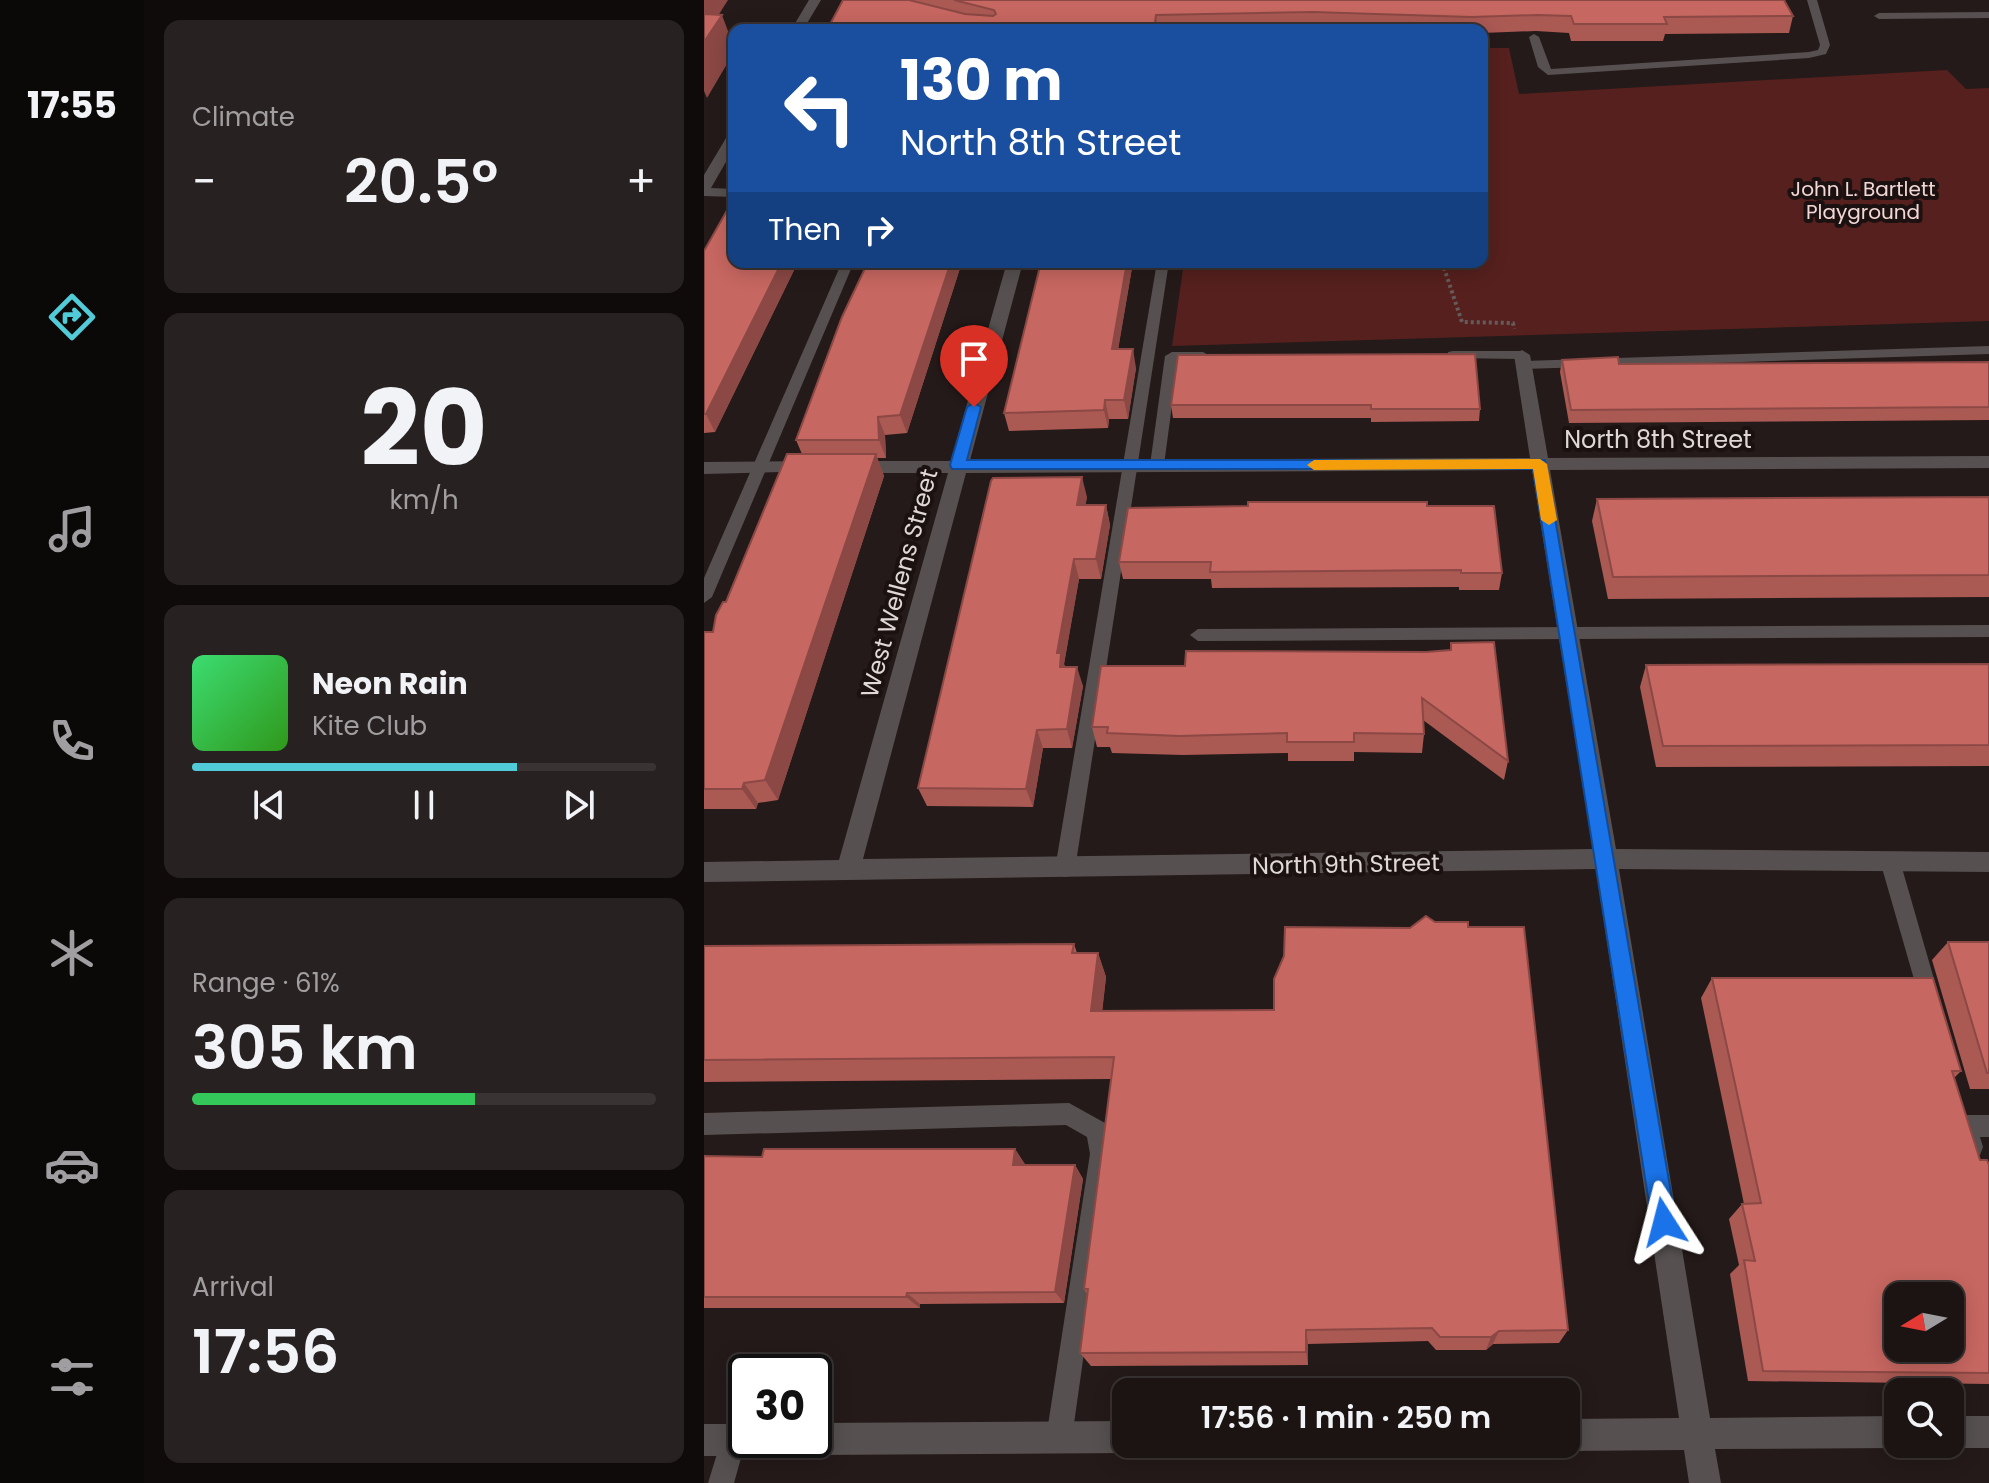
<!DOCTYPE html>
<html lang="en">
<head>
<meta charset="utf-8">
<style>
  body { margin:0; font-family:Poppins,sans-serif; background:#282121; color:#f1f3f6; height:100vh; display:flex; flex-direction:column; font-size:30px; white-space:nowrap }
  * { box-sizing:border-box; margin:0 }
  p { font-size:26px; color:#a09ea0 }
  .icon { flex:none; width:44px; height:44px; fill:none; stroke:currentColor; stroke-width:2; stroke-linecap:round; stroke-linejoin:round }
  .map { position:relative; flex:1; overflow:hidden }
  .side { display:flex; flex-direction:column; gap:20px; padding:20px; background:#0f0b0a; width:560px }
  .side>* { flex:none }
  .top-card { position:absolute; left:24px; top:24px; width:760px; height:244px; border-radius:16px; box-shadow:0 4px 20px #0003,0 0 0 2px #393333; background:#1a4fa0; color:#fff; overflow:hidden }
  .needle { width:52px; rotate:260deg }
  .fabs { position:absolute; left:1180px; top:1282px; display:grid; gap:16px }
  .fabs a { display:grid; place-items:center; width:80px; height:80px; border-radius:16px; background:#1b1413; box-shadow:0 4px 20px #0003,0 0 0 2px #393333; font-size:40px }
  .speed { position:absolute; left:24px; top:1354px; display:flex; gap:16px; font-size:40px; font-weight:700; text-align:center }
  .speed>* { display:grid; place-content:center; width:104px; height:104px; border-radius:50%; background:#1b1413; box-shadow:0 4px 20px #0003,0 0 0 2px #393333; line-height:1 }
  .speed .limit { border:4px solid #111; border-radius:12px; background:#fff; color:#111 }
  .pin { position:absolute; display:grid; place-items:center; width:68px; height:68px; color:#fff; margin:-82px -34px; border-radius:50% 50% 50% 0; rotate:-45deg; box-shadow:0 0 8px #0007 }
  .pin .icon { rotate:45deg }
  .me { position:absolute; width:88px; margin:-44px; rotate:351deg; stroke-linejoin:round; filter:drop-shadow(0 0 6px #0008) }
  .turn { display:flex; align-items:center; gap:28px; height:168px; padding:0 40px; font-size:36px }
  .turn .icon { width:104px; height:104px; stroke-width:2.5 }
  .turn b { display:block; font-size:56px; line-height:68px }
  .then { display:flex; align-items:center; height:76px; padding:0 40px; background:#0003; gap:16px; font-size:30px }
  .big { font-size:60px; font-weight:600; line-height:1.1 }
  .side .widget { flex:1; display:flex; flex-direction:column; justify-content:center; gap:12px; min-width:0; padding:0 28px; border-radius:16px; background:#282121 }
  .side .dial { align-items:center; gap:0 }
  .dial b { font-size:104px; line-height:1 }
  .song { display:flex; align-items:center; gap:24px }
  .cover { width:96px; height:96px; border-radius:12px; background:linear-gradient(135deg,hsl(140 70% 55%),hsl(110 70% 35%)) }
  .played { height:8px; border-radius:4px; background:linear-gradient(90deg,#52cbd8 70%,#393333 70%) }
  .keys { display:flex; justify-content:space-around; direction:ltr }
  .heat { display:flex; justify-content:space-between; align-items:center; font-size:44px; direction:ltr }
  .charge { height:12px; border-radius:6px; background:linear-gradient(90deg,#34c759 61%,#393333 0) }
  .trip { position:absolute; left:408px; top:1378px; width:468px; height:80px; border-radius:16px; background:#1b1413; box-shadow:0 4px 20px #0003,0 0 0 2px #393333; font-weight:600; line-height:80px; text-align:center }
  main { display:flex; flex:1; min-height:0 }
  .dock { display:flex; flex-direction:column; width:144px; justify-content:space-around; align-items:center; background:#0b0808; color:#a09ea0 }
  .dock .icon { width:56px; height:56px }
  .dock .active { color:#52cbd8 }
  .dock b { font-size:36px; color:#f1f3f6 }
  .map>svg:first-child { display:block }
  .green { fill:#56201e }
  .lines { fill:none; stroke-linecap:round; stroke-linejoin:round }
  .path { stroke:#645b5a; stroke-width:4; stroke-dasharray:3 3; stroke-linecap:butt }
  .service { fill:#565150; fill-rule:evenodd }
  .minor { fill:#565150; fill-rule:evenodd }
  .wall { fill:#ab5953 }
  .shaded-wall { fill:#8b4844 }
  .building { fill:#c76761; stroke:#8b4844; stroke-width:2; fill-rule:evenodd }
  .route { fill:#1a73e8; stroke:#114b97; stroke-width:2 }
  .slow { fill:#f59e0b }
  .labels { text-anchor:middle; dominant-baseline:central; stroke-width:8; stroke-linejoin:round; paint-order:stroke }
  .far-park-label { font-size:20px; fill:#f2d7d4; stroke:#1b1111 }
  .street-label { font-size:24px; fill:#dfd8d7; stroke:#1b1111 }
</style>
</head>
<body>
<main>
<nav class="dock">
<b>17:55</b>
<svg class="icon active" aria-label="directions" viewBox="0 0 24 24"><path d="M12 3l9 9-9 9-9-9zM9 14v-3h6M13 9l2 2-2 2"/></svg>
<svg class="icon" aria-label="music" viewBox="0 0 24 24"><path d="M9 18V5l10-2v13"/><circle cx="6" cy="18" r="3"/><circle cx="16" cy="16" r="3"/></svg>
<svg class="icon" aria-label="phone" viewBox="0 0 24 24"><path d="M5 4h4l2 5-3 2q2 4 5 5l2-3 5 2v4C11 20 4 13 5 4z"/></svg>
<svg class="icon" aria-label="climate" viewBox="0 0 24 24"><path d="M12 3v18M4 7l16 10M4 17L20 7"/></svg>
<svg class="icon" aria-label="car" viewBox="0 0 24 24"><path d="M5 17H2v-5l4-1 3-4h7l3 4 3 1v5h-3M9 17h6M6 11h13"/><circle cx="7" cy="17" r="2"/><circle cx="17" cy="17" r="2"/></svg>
<svg class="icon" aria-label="filters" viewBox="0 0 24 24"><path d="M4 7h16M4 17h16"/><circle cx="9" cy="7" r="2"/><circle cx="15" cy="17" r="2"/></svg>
</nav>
<section class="side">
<div class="widget"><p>Climate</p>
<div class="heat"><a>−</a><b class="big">20.5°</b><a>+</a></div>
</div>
<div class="widget dial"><b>20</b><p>km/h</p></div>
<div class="widget">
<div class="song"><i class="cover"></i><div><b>Neon Rain</b><p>Kite Club</p></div></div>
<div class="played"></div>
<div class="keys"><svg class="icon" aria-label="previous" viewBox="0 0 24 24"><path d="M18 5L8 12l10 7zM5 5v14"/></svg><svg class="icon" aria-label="pause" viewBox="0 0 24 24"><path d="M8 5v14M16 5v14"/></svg><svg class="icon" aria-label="next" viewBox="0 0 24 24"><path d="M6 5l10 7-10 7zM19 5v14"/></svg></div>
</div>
<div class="widget"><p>Range · 61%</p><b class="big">305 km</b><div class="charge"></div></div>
<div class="widget"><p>Arrival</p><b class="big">17:56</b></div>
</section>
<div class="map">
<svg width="1285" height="1483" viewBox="0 0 1285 1483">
  <rect width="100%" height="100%" fill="#241a19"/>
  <path class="green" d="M778,48h27l10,46 428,-24 19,19 23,-1v233l-817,25 12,-84h298z"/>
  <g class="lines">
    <path class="path" d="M738,262l20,60 51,1 1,6"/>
    <g class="service">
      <path d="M1103,0h10l13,45 -4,9 -17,4 -261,17 -10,-8 -9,-30 5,-3 5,3 12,32 258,-17 9,-2 2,-5z"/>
      <path d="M1285,12v6l-110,1 -5,-3 5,-3z"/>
      <path d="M138,262h12l-142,335 -8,6v-25z"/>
      <path d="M453,262h12l-94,607 -3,6 -7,2 -7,-2 -3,-6z"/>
      <path d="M1285,346v8l-466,15 -7,-4 7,-4z"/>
      <path d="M749,351h69l7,4 -7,4 -74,-1v-6z"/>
      <path d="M468,352h31l7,4 -7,4h-25l-14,105 -7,5 -7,-5 15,-109z"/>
      <path d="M1285,625v12l-791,4 -8,-6 8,-6z"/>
      <path d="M1186,853l7,2 3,6 40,139 -3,7 -7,3 -7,-3 -3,-7 -40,-139 3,-6z"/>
      <path d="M365,1103l36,20 7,31 -40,284 -4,9 -9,4 -9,-4 -4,-9 44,-284 -3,-17 -21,-12 -362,10v-22z"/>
      <path d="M1262,1115h23v22h-9l3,10 -3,8 -8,3 -8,-3 -9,-29 3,-8z"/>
      <path d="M29,1427l9,4 4,9 -12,43h-26l16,-52z"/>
    </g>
    <g class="minor">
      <path d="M105,0h12l-18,30h-12z"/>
      <path d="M30,132v16l-23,40 23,1v8l-30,-1v-21l25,-42z"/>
      <path d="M303,262h16l-53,198 560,-2 -16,-103 8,-5 8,5 18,103 441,-2v12l-439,2 66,379 373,3v20l-370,-3 91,549 188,-2v28h9l-9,4 -183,1 6,34h-32l-5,-33 -118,1 -11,-5 11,-2v-25l113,-1 -83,-549 -892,13v-20l135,-2 109,-387h-98l-9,-6 9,-6h101zM828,470l61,379 -730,10 103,-386z"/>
      <path d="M108,461l9,6 -3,4 -114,3v-12z"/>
      <path d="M1246,1416h39v32h-39l-9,-4h9z"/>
      <path d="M422,1421v23h13l-2,4 -11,5 -312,2 -11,-5 -4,-10h15v-17z"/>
      <path d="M0,1424h42v16h16l-5,11 -11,5h-42z"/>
    </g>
  </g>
  <g class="wall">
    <path d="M139,0h941l9,16 -4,17 -124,1 -2,7h-92l-2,-8 -33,-2 -54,2v-3l-169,-1 -486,1z"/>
    <path d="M0,251l30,11h64l-83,170 -11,1z"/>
    <path d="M164,262h94l-55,171 -22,2 1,23h-9l7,18 -106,324 -20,3 -2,6h-52v-177h9l13,-30 76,-148 -6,-14z"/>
    <path d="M337,262h92l-15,87 18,19 -8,51h-19l-1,9 -99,3 -5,-18z"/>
    <path d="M474,355l302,54 -1,12 -108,1v-4h-198l-2,-13z"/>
    <path d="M858,360l57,4 370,-2v58l-420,3 -9,-51z"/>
    <path d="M383,497l-2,8h21l4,20 -9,54h-22l-15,85 1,3 18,19 -11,62h-29l-10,59 -106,-1 -9,-18z"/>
    <path d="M1285,497v100l-381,2 -16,-78 5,-22z"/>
    <path d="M544,506h179l75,67 -3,17h-40v-3l-247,1 -1,-9h-88l-4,-17z"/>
    <path d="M747,643l57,118 -4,19 -81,-60 1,14 -2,19 -68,-1v9h-66v-8l-105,2 -71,-2 -2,-6h-13l-5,-20 93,-61 265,-16z"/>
    <path d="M1285,664v102l-333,1 -16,-80 6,-22z"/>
    <path d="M731,922l33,5 100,403 -9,13 -66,1 -7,6h-50l-8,-9 -120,3v21l-217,1 -11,-13 7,-59 -3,-5 27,-210 -407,3v-136l370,-2 3,9h21l8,24 -4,34 172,-1 136,-82z"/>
    <path d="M1244,942h41v147h-19l-38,-129z"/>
    <path d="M1008,978l249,93 -7,7 26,82 9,5v219l-241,-3 -18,-107 9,-9 -10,-46 13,-15h2l-43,-206z"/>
    <path d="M311,1149l10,16h50l8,14 -19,124 -144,1v4h-216v-152l58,1z"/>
  </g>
  <g class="shaded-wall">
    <path d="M0,0h24l-24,38z"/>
    <path d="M18,15l12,32v5l-27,46 -3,-7v-49z"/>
    <path d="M452,15l1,15h-3z"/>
    <path d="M78,262h16l-83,170 -9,-18z"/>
    <path d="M247,262h11l-55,171 -7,-18z"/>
    <path d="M423,262h6l-18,106 -3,-19z"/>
    <path d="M429,349l3,19 -8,51 -4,-19z"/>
    <path d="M401,400l4,19 -1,9 -4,-18z"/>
    <path d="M174,417l7,18 1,23 -7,-18z"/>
    <path d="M172,454l8,22 -106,324 -13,-20z"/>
    <path d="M378,477l5,20 -5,28 -5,-20z"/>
    <path d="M402,505l4,20 -9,54 -5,-20z"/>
    <path d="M370,559l5,20 -15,85 3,8 -1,14 -9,-33z"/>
    <path d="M373,667l6,19 -11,62 -5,-19z"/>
    <path d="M333,730l6,18 -10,59 -7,-18z"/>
    <path d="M40,783l14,20 -2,6 -14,-20z"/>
    <path d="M394,953l8,24 -6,56 -9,-22z"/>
    <path d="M311,1149l10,15 -3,15 -9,-14z"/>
    <path d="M371,1165l8,14 -19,124 -9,-11z"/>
    <path d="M203,1293l13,11v4l-14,-11z"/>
    <path d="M602,1330l2,14v21l-2,-13z"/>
    <path d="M795,1331l-6,13 -7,6 5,-13z"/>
  </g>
  <g class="building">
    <path d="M139,0h66l56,14 28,2 3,-2 -2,-4 -40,-10h830l9,16 -129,1 3,7h-93l-3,-8 -33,-1 -67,2 -158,-5 -157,3 -2,15h-327z"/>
    <path d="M0,14l18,1 -18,27z"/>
    <path d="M30,198v64h48l-76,152h-2v-163z"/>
    <path d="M164,262h83l-51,153 -22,2 1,23h-83l46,-123z"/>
    <path d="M337,262h86l-15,87h21l-9,51h-19l-1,10 -100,3z"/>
    <path d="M771,354l5,55h-109v-4h-200l7,-50z"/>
    <path d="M914,357l1,7 370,-2v45l-418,3 -9,-50z"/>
    <path d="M83,454h89l-111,326 -21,3 -2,6h-38v-157h9l3,-17 7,-13h3z"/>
    <path d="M378,477l-5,28h29l-10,54h-22l-17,94h4l-1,14h17l-10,62 -30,1 -11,59 -108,-1 73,-307 2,-3z"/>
    <path d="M1285,497v78l-376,2 -16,-78z"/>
    <path d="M544,502h179v4h67l8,67h-41v-3l-251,2 1,-10h-92l9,-54 120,-2z"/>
    <path d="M790,642l14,119 -86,-63 2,36 -70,-1v9h-67v-9l-108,3 -72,-3 1,-6h-16l9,-61h84l1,-15 240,1 25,-2v-7z"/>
    <path d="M1285,664v81l-326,1 -17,-81z"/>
    <path d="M722,916l9,6h33v5h56l44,403 -69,1 -8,6h-51l-8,-9 -126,2v22l-226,1 8,-64h-4l30,-232 -410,3v-114l370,-2 -2,9h26l-7,58 183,-1v-31l10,-23 1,-29 125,1z"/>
    <path d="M1244,942h41v131h-2z"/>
    <path d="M1008,978h221l28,93h-9l28,89h7l2,5v208l-226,-2 -19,-111 11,1 -13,-57 19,-1zM1194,1296h52v52h-52z"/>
    <path d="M60,1149h251l-2,16h62l-20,127 -148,1 -1,4h-202v-141l58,1z"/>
  </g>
  <path class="route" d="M270,403l7,4 -14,53h578l131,762 -4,9 -8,3 -8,-3 -4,-9 -119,-753h-581l-2,-4 17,-58z"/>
  <path class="slow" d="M836,459l7,5 10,56 -8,5 -8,-5 -8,-51 -219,1 -7,-5 7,-5z"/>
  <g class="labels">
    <g class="far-park-label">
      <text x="1159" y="189">John L. Bartlett<tspan x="1159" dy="23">Playground</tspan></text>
    </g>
    <g class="street-label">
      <text x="954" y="439">North 8th Street</text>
      <text transform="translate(195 583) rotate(-75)">West Wellens Street</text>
      <text transform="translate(642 864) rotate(-1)">North 9th Street</text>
    </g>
  </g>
</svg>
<div class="fabs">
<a><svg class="needle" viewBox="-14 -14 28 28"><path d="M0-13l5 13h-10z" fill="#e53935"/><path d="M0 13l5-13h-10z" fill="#a09ea0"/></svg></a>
<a><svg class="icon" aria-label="search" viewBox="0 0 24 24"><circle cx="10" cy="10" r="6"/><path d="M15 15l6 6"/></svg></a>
</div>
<div class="speed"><div class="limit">30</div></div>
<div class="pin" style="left:270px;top:407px;background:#d93025"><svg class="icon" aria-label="arrive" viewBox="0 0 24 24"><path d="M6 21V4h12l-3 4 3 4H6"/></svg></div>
<svg class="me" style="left:960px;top:1222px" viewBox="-20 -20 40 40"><path d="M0-17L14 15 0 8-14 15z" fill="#1a73e8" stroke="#fff" stroke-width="4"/></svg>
<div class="trip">17:56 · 1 min · 250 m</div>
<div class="top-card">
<div class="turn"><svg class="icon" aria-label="left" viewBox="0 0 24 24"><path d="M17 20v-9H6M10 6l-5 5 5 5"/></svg><div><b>130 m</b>North 8th Street</div></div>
<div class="then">Then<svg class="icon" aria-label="right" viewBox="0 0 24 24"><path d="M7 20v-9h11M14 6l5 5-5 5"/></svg></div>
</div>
</div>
</main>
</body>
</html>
